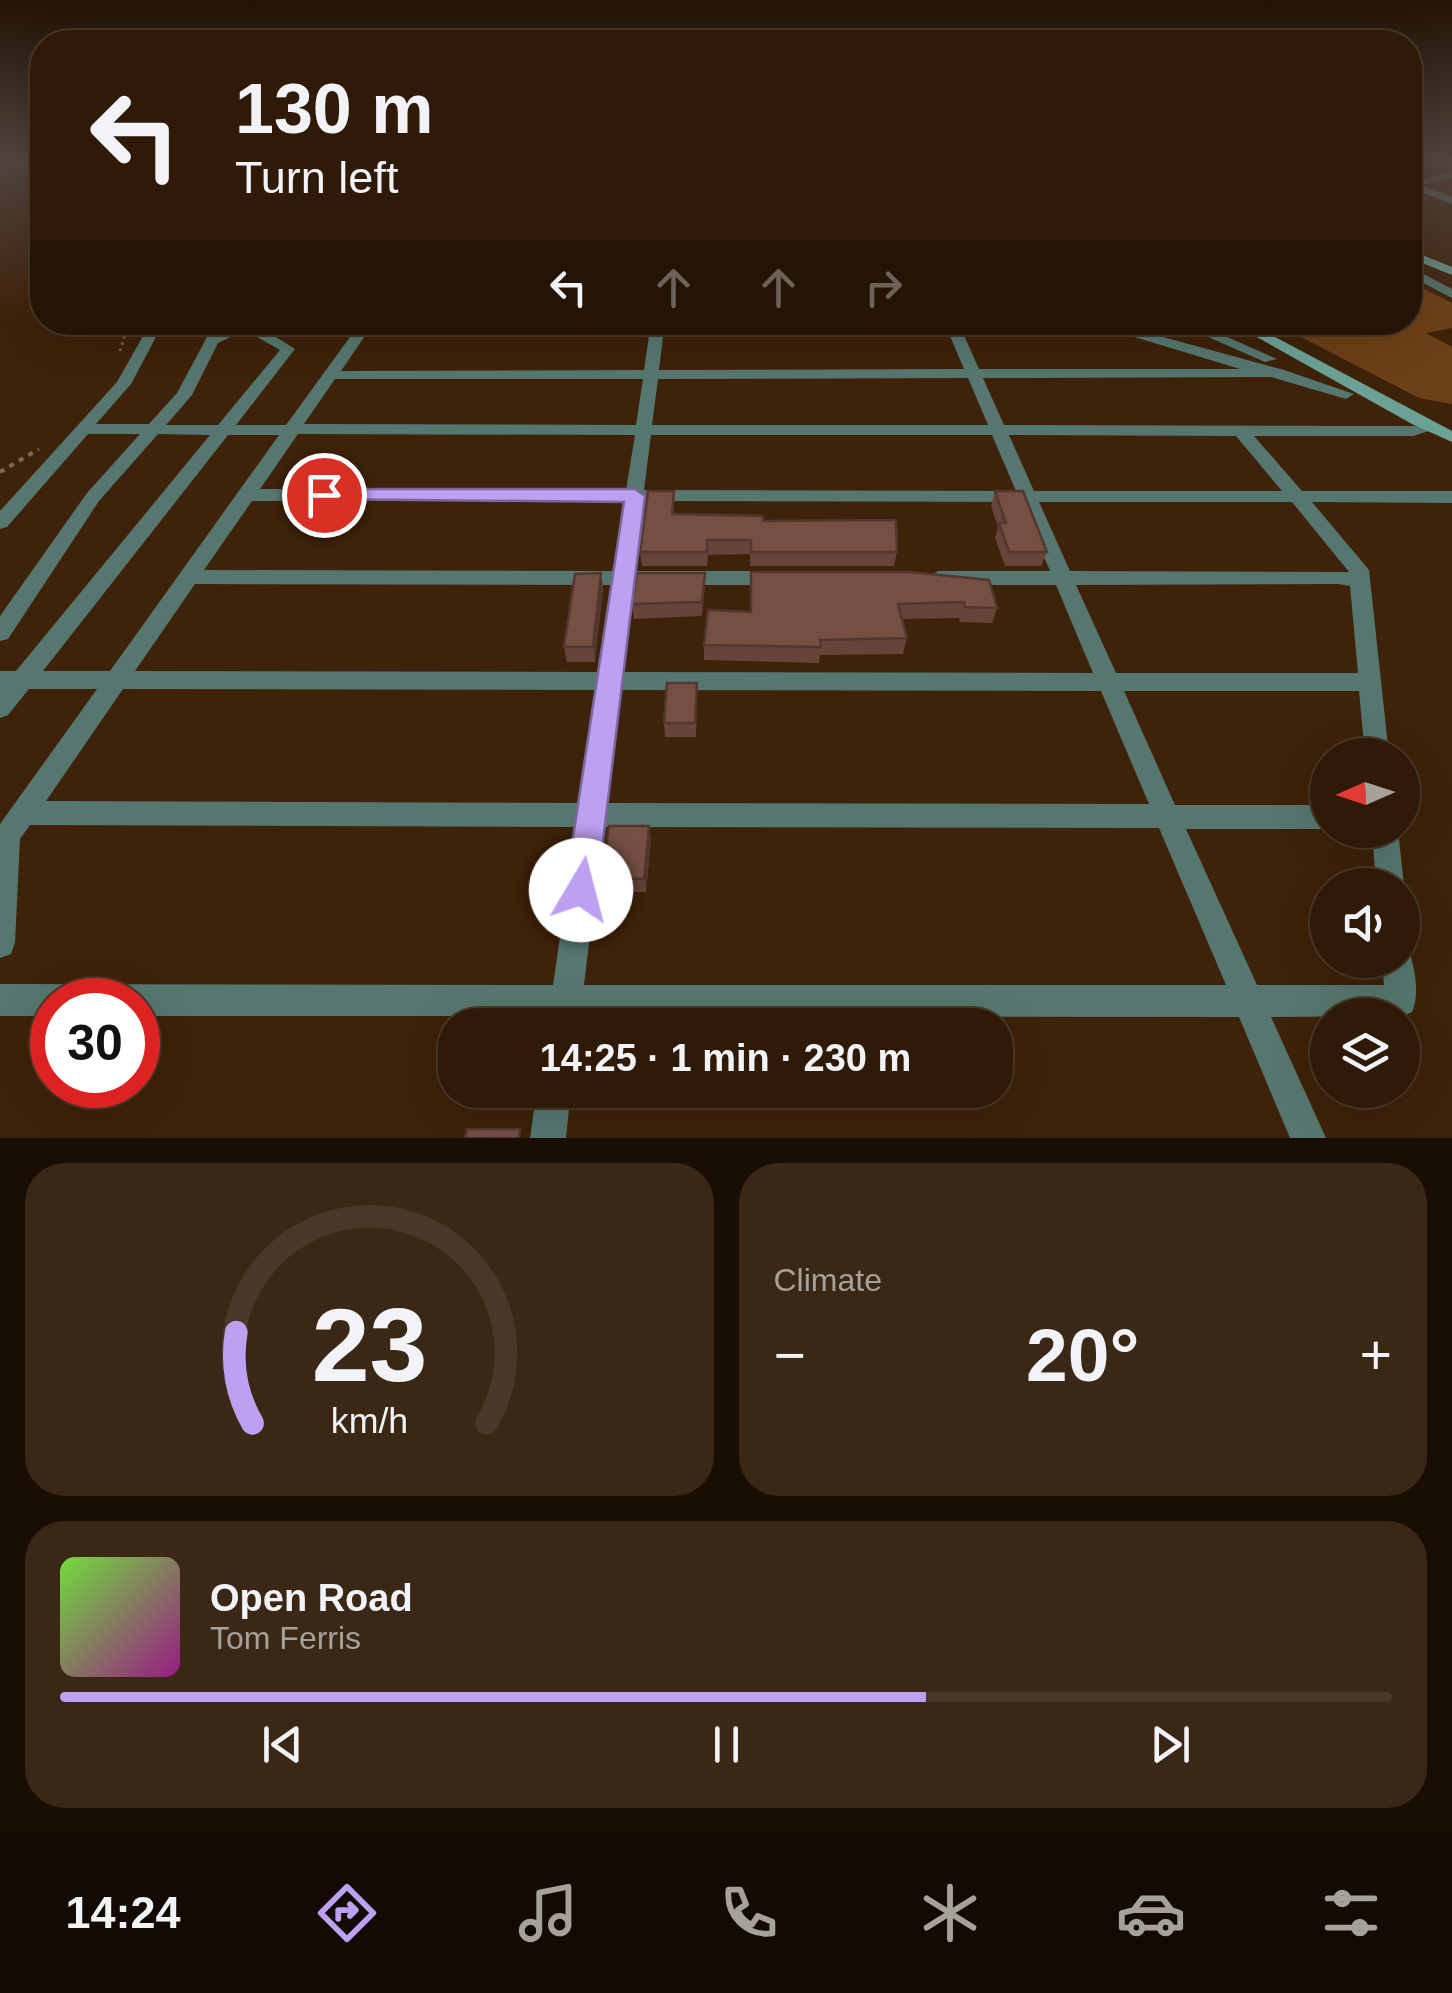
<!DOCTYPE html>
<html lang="en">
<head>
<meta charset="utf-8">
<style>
  body { margin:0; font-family:Arial,sans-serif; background:#3a2715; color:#f1f3f6; height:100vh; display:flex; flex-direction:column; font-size:38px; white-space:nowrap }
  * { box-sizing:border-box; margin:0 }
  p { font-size:32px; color:#a7a19b }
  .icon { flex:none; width:55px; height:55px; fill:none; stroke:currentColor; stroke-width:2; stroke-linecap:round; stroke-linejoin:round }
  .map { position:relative; height:1138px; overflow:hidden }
  .drawer { display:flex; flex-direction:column; gap:25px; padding:25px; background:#190e04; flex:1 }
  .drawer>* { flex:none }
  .hud { position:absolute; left:30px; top:30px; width:1392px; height:305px; border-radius:40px; box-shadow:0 10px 40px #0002,0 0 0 2px #493828; background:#2e1a07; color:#f1f3f6; overflow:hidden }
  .needle { width:65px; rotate:267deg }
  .buttons { position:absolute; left:1310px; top:738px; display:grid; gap:20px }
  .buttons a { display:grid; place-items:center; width:110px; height:110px; border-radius:50%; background:#2e1a07; box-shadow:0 10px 40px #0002,0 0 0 2px #493828; font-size:50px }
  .speed { position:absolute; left:30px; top:978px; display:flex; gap:20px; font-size:50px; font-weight:700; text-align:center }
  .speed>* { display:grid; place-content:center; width:130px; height:130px; border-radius:50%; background:#2e1a07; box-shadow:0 10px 40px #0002,0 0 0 2px #493828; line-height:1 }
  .speed .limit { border:15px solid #d22; background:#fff; color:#111 }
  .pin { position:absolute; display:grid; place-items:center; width:85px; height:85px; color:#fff; margin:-42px; border:5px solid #fff; border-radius:50%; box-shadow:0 2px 10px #0007 }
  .me { position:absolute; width:110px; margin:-55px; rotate:8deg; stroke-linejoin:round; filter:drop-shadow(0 0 8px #0008) }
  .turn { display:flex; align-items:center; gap:35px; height:210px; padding:0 40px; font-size:45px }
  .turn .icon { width:130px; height:130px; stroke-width:2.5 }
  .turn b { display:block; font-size:70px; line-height:85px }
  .lanes { display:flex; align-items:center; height:95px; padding:0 40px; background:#0003; justify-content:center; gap:50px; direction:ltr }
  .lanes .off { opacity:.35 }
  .big { font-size:75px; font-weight:600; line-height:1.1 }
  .drawer .card { flex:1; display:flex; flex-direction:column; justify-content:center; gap:15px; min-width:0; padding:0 35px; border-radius:40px; background:#3a2715 }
  .drawer .dial { align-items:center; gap:0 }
  .dial svg { height:260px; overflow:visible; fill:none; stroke:#493828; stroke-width:7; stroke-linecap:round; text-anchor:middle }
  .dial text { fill:#f1f3f6; stroke:none }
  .song { display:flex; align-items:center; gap:30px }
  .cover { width:120px; height:120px; border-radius:15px; background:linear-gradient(135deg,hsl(100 70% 55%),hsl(310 70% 35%)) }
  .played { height:10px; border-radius:5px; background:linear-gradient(90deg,#bca0f2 65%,#493828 65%) }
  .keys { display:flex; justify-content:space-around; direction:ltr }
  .heat { display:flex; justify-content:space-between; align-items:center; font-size:55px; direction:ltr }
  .drawer .tiles { flex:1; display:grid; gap:25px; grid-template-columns:1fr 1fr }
  .card:last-child { grid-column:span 2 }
  .trip { position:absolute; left:438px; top:1008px; width:575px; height:100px; border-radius:40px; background:#2e1a07; box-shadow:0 10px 40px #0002,0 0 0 2px #493828; font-weight:600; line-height:100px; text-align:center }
  .dock { display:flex; height:160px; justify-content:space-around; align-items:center; background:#120a03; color:#a7a19b }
  .dock .icon { width:70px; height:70px }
  .dock .active { color:#bca0f2 }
  .dock b { font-size:45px; color:#f1f3f6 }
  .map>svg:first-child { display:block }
  .green { fill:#6d4017 }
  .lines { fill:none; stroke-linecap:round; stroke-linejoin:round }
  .path-far1 { stroke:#7f6753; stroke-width:2.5; stroke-dasharray:2.5 4; stroke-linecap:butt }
  .path { stroke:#7f6753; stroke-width:4; stroke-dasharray:5 6; stroke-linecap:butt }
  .street { fill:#56776f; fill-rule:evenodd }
  .secondary { fill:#6ca296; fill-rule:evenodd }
  .wall { fill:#65443a }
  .shaded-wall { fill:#53372f }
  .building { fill:#764f43; stroke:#53372f; stroke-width:2.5 }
  .route { fill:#bca0f2; stroke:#7a689d; stroke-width:2.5 }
</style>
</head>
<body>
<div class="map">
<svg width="1452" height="1138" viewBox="0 0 1452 1138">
  <rect width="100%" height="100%" fill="#3e2209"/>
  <path class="green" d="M1410,282l42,21v25l-26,5 26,14v57l-33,-6 -145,-75 136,-1z"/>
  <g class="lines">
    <path class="path-far1" d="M120,351l9,-29"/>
    <path class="path" d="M0,472l39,-23"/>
    <g class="street">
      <path d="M1452,172v6l-30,7 30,12v7l-42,-16v-6z"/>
      <path d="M1410,267l42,22v9l-42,-22z"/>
      <path d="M151,322h13l-33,62 -35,40h53l28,-31 30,-56 28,-15h17l43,27 -59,76h50l72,-99 -4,-4h450l-6,4 -134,3 -5,41 305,-1 -20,-47h14l21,47h261l-155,-47h23l176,48 70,24 -8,5 -75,-22 -288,1 21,47 408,1 23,-3v6l-22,7h-159l48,55h150v12l-140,-1 57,68 20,185h-24l-6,-64h-235l51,114h153v24h-142l71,156h127l-2,-25h20v-13l6,2c7,18 12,45 4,63l-10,4 -131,1 55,121h-36l-51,-121 -659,-1 -1,9h-32l1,-9h-410v-16h-86v16h-52v-32l553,1 23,-158 -546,-2 -10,14 -5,104 -4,11 -11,4v-134l97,-135h-68l-21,26 -8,3v-47h16l194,-236 -52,-1 -59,67 -91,138 -8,2v-25l87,-123 53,-59h-52l-81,93 -7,2v-18l117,-129zM371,327l79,6 200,-4 -6,41 -303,1zM245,330l35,20 -62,75h-52l26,-30 26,-52zM968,378l20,47h-336l6,-46zM335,379h308l-7,46 -332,-1zM298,434l337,1 -9,55 -366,-1zM228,435h51l-169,236h-67zM651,435h341l24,56 -372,-1zM1009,435l227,1 46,55h-248zM252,501h373l-11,70 -410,-1zM643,501l378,1 29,69h-112l-10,7 10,7h118l37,88 -471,-1 11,-87h141l10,-7 -10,-7h-140zM1039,502h253l57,70 -279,-1zM195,584l417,1 -13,87 -464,-1zM1338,584l12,2 8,87h-242l-40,-88zM123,689l474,1 -17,113 -534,-2zM620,690l481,1 48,113 -543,-1zM603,827l556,1 67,157h-642z"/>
      <path d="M1174,322h19l84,37 -12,3z"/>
      <path d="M1372,830h26l6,55 -2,4v-4h-26z"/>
      <path d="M537,1090h34l-5,48h-36z"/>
    </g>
    <g class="secondary">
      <path d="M1410,250l42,17v8l-42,-17z"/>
      <path d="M1230,322h17l205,109v11l-40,-18z"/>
    </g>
  </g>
  <g class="wall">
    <path d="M674,491v23l89,7 134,31 -3,14h-144v-12l-42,1 -1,11h-65l-2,-14z"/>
    <path d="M995,491l52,61 -6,14h-36l-10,-28 3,-11 -7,-21z"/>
    <path d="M751,572l246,36 -5,15 -32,-1 -1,-4 -57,1 5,19 -4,16 -83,1 -1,8 -115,-3v-15l46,-33z"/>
    <path d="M601,573l2,15 -8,74h-28l-3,-15z"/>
    <path d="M705,573l-3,43 -68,3 -2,-15z"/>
    <path d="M697,698l-1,39h-31l-1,-14z"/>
    <path d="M651,840l-5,52h-41l-3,-14z"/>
    <path d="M528,1090l-1,12h-45l-7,-10z"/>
  </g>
  <g class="shaded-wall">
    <path d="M601,573l2,15 -8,74 -2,-15z"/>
    <path d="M705,573v15l-3,28v-14z"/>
    <path d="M649,826l2,14 -5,52 -2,-13z"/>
    <path d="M521,1090h7l-1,12 -6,-10z"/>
  </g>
  <g class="building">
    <path d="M648,491h26l-2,23 91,2v5l133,-1 1,32h-146v-12h-44v12h-67z"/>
    <path d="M995,491h28l24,61h-38l-10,-29h7z"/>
    <path d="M751,572h159l79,8 8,28 -32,-1 -1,-5 -66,2 9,34 -87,2 1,7 -117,-2 4,-35 43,2z"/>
    <path d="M601,573l-8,74h-29l11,-73z"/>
    <path d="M637,573h68l-3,29 -70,2z"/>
    <path d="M667,683h30l-2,40h-31z"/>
    <path d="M609,826h40l-5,53 -42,-1z"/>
    <path d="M488,1021h44l-1,4h-43z"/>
    <rect x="475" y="1090" width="46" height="2"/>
    <path d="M467,1129h53l-1,9h-54z"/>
  </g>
  <linearGradient id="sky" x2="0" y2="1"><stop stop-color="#221305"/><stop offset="0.5" stop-color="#52443e"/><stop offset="1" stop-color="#52443e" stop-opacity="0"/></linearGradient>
  <rect width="1452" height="321" fill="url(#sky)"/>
  <path class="route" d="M324,489h311l10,7 -48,394 -4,11 -12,5 -11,-5 -5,-11 59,-388 -307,-3 -3,-4z"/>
</svg>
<div class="buttons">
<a><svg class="needle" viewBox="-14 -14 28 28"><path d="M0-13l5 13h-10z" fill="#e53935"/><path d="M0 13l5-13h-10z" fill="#a7a19b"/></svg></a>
<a><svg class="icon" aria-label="sound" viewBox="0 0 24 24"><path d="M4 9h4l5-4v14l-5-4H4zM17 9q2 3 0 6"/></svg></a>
<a><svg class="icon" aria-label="layers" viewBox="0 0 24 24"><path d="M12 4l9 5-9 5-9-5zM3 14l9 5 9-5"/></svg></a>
</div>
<div class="speed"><div class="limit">30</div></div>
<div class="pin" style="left:324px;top:495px;background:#d93025"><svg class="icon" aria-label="arrive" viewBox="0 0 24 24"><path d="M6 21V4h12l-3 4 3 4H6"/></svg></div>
<svg class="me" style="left:581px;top:890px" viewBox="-20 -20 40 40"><circle r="19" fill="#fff"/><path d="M0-13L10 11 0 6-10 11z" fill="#bca0f2"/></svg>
<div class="trip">14:25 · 1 min · 230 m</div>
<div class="hud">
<div class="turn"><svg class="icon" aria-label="left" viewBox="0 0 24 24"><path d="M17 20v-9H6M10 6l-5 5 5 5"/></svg><div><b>130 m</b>Turn left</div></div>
<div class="lanes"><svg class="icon" aria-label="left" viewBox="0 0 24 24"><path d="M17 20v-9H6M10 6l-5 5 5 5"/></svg><svg class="icon off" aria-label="ahead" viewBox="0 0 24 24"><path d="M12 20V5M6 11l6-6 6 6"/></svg><svg class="icon off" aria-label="ahead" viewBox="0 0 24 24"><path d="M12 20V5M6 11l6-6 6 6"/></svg><svg class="icon off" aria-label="right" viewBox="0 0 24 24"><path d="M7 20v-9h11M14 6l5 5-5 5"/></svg></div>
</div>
</div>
<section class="drawer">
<div class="tiles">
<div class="card dial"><svg viewBox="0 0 100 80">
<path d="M14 69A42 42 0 1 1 86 69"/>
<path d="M14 69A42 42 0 0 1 9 41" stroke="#bca0f2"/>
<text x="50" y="56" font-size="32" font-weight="700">23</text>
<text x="50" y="72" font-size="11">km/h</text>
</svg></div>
<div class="card"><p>Climate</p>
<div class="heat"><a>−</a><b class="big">20°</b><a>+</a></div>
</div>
<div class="card">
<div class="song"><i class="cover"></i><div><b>Open Road</b><p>Tom Ferris</p></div></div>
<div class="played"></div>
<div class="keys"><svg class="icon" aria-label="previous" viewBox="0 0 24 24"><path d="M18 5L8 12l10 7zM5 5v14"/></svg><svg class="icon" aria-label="pause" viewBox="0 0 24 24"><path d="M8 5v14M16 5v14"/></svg><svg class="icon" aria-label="next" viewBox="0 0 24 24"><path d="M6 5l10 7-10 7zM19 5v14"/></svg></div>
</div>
</div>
</section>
<nav class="dock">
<b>14:24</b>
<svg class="icon active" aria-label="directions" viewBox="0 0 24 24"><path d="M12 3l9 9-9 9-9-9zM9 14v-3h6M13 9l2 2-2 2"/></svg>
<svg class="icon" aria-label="music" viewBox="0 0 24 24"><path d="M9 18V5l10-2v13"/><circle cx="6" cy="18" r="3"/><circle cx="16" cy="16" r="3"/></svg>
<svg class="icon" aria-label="phone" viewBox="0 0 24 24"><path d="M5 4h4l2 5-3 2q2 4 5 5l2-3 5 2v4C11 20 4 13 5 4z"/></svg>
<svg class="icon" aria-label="climate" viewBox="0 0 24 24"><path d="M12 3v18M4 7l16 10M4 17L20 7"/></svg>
<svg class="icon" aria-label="car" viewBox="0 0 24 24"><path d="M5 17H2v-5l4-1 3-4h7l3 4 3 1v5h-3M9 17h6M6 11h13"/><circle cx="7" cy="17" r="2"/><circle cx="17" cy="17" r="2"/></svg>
<svg class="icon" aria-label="filters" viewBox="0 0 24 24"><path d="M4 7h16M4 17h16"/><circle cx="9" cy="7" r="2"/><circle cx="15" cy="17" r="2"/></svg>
</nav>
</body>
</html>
